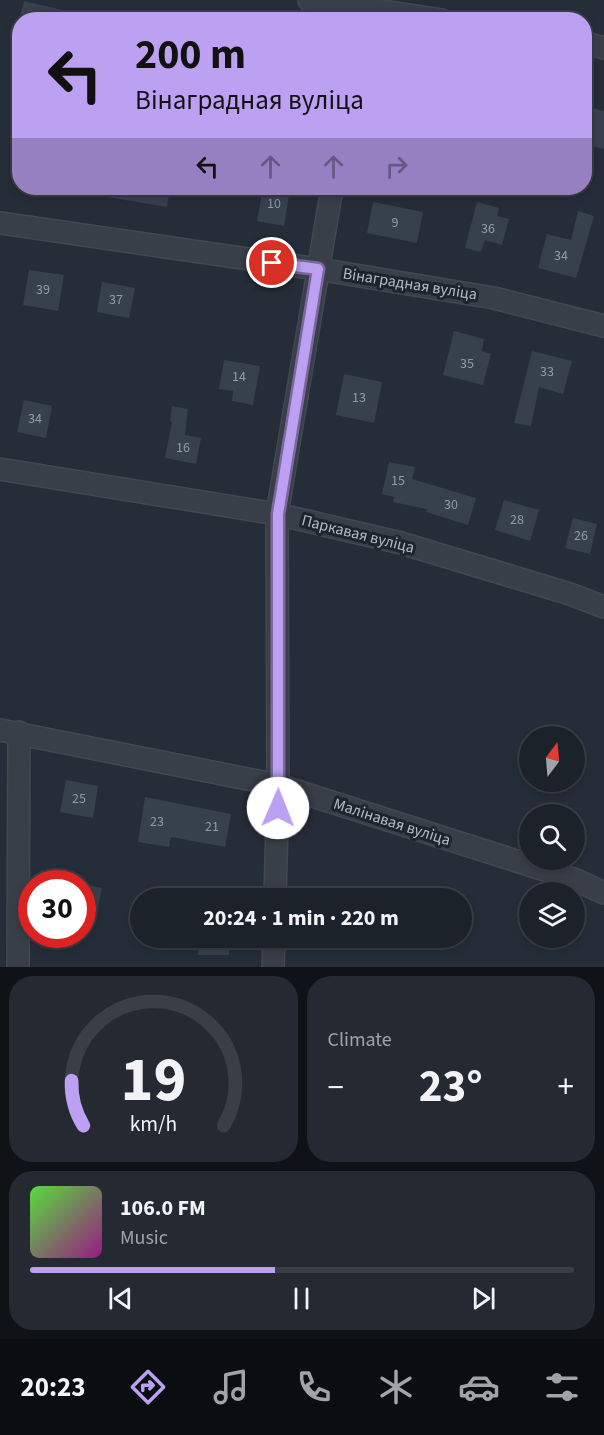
<!DOCTYPE html>
<html lang="en">
<head>
<meta charset="utf-8">
<style>
  body { margin:0; font-family:"Source Sans 3",sans-serif; background:#252a32; color:#f1f3f6; height:100vh; display:flex; flex-direction:column; font-size:22px; white-space:nowrap }
  * { box-sizing:border-box; margin:0 }
  p { font-size:20px; color:#a0a4a8 }
  .icon { flex:none; width:33px; height:33px; fill:none; stroke:currentColor; stroke-width:2; stroke-linecap:round; stroke-linejoin:round }
  .map { position:relative; height:967px; overflow:hidden }
  .details { display:flex; flex-direction:column; gap:9px; padding:9px; background:#0f1317; flex:1 }
  .details>* { flex:none }
  .hud { position:absolute; left:12px; top:12px; width:580px; height:183px; border-radius:24px; box-shadow:0 3px 9px #0003,0 0 0 2px #3a3f47; background:#bca0f2; color:#111; overflow:hidden }
  .needle { width:39px; rotate:16deg }
  .tools { position:absolute; left:519px; top:726px; display:grid; gap:12px }
  .tools a { display:grid; place-items:center; width:66px; height:66px; border-radius:50%; background:#1c222a; box-shadow:0 3px 9px #0003,0 0 0 2px #3a3f47; font-size:30px }
  .speed { position:absolute; left:18px; top:870px; display:flex; gap:12px; font-size:30px; font-weight:700; text-align:center }
  .speed>* { display:grid; place-content:center; width:78px; height:78px; border-radius:50%; background:#1c222a; box-shadow:0 3px 9px #0003,0 0 0 2px #3a3f47; line-height:1 }
  .speed .limit { border:9px solid #d22; background:#fff; color:#111 }
  .pin { position:absolute; display:grid; place-items:center; width:51px; height:51px; color:#fff; margin:-26px; border:3px solid #fff; border-radius:50%; box-shadow:0 2px 6px #0007 }
  .me { position:absolute; width:66px; margin:-33px; rotate:1deg; stroke-linejoin:round; filter:drop-shadow(0 0 4px #0008) }
  .turn { display:flex; align-items:center; gap:21px; height:126px; padding:0 24px; font-size:27px }
  .turn .icon { width:78px; height:78px; stroke-width:2.5 }
  .turn b { display:block; font-size:42px; line-height:51px }
  .lanes { display:flex; align-items:center; height:57px; padding:0 24px; background:#0003; justify-content:center; gap:30px; direction:ltr }
  .lanes .off { opacity:.35 }
  .big { font-size:45px; font-weight:700; line-height:1.1 }
  .details .tile { flex:1; display:flex; flex-direction:column; justify-content:center; gap:9px; min-width:0; padding:0 21px; border-radius:24px; background:#252a32 }
  .details .dial { align-items:center; gap:0 }
  .dial svg { height:156px; overflow:visible; fill:none; stroke:#3a3f47; stroke-width:7; stroke-linecap:round; text-anchor:middle }
  .dial text { fill:#f1f3f6; stroke:none }
  .song { display:flex; align-items:center; gap:18px }
  .cover { width:72px; height:72px; border-radius:9px; background:linear-gradient(135deg,hsl(110 70% 55%),hsl(310 70% 35%)) }
  .played { height:6px; border-radius:3px; background:linear-gradient(90deg,#bca0f2 45%,#3a3f47 45%) }
  .keys { display:flex; justify-content:space-around; direction:ltr }
  .heat { display:flex; justify-content:space-between; align-items:center; font-size:33px; direction:ltr }
  .details .tiles { flex:1; display:grid; gap:9px; grid-template-columns:1fr 1fr }
  .tile:last-child { grid-column:span 2 }
  .trip { position:absolute; left:130px; top:888px; width:342px; height:60px; border-radius:30px; background:#1c222a; box-shadow:0 3px 9px #0003,0 0 0 2px #3a3f47; font-weight:700; line-height:60px; text-align:center }
  .menu { display:flex; height:96px; justify-content:space-around; align-items:center; background:#0b0e11; color:#a0a4a8 }
  .menu .icon { width:42px; height:42px }
  .menu .current { color:#bca0f2 }
  .menu b { font-size:27px; color:#f1f3f6 }
  .map>svg:first-child { display:block }
  .building { fill:#37414e }
  .lines { fill:none; stroke-linecap:round; stroke-linejoin:round }
  .street-casing { stroke:#414851; stroke-width:24 }
  .street { stroke:#383f48; stroke-width:21 }
  .route-casing { stroke:#7a689d; stroke-width:15 }
  .route { stroke:#bca0f2; stroke-width:10 }
  .labels { text-anchor:middle; dominant-baseline:central; stroke-width:6; stroke-linejoin:round; paint-order:stroke }
  .number-label { font-size:14px; fill:#929aa4 }
  .street-label { font-size:16px; fill:#b3bac4; stroke:#1d242d }
</style>
</head>
<body>
<div class="map">
<svg width="604" height="967" viewBox="0 0 604 967">
  <rect width="100%" height="100%" fill="#252d38"/>
  <g class="building">
    <path d="M24,1l56,13 -1,6h-60z"/>
    <path d="M589,107l15,4v38l-19,-5v-23z"/>
    <path d="M96,188h74l-3,19 -72,-12z"/>
    <path d="M263,188h27l-6,38 -27,-5z"/>
    <path d="M373,202l50,10 -6,31 -50,-10z"/>
    <path d="M477,202l22,6 -2,8 12,3 -7,26 -17,-5 -4,12 -16,-4z"/>
    <path d="M578,211l16,5 -18,62 -38,-10 9,-34 24,6z"/>
    <path d="M29,270l35,5 -6,36 -35,-6z"/>
    <path d="M102,282l33,6 -6,30 -32,-6z"/>
    <path d="M454,331l30,8 -2,12 9,3 -8,31 -40,-10z"/>
    <path d="M532,351l40,10 -9,33 -24,-7 -8,39 -17,-3z"/>
    <path d="M224,360l36,6 -7,39 -21,-4 1,-10 -14,-2z"/>
    <path d="M344,374l38,8 -8,41 -38,-8z"/>
    <path d="M24,400l28,6 -6,32 -29,-6z"/>
    <path d="M172,406l16,3 -3,26 16,3 -5,26 -31,-6 7,-36 -2,-1z"/>
    <path d="M389,462l26,5 -3,12 64,19 -8,27 -42,-13 1,-3 -34,-7 1,-5 -12,-3z"/>
    <path d="M504,500l35,10 -9,31 -35,-11z"/>
    <path d="M573,518l24,6 -7,30 -25,-6z"/>
    <path d="M66,780l32,6 -5,32 -33,-6z"/>
    <path d="M145,797l86,17 -6,33 -54,-10 -2,10 -31,-5z"/>
    <path d="M82,884l20,4 -4,19 -16,-4z"/>
    <path d="M199,938h30v17h-31z"/>
  </g>
  <g class="lines">
    <defs>
      <g id="street">
        <path d="M309,0l133,20"/>
        <path d="M585,43l19,5"/>
        <path d="M0,223l318,46 176,29 110,28"/>
        <path d="M0,469l277,45 124,29 169,51 34,13"/>
        <path d="M0,730l278,55 298,95 28,13"/>
        <path d="M275,898l3,-113 -1,-271 55,-326"/>
        <path d="M18,967l1,-235"/>
        <path d="M273,967l1,-29"/>
      </g>
    </defs>
    <use href="#street" class="street-casing"/>
    <use href="#street" class="street"/>
  </g>
  <g class="lines">
    <defs>
      <path id="route" d="M272,263l46,6 -40,245v294"/>
    </defs>
    <use href="#route" class="route-casing"/>
    <use href="#route" class="route"/>
  </g>
  <g class="labels">
    <g class="number-label">
      <text x="274" y="204">10</text>
      <text x="395" y="223">9</text>
      <text x="488" y="229">36</text>
      <text x="561" y="256">34</text>
      <text x="43" y="290">39</text>
      <text x="116" y="300">37</text>
      <text x="467" y="364">35</text>
      <text x="547" y="372">33</text>
      <text x="239" y="377">14</text>
      <text x="359" y="398">13</text>
      <text x="35" y="419">34</text>
      <text x="183" y="448">16</text>
      <text x="398" y="481">15</text>
      <text x="451" y="505">30</text>
      <text x="517" y="520">28</text>
      <text x="581" y="536">26</text>
      <text x="79" y="799">25</text>
      <text x="157" y="822">23</text>
      <text x="212" y="827">21</text>
    </g>
    <g class="street-label">
      <text transform="translate(410 284) rotate(9)">Вінаградная вуліца</text>
      <text transform="translate(358 534) rotate(14)">Паркавая вуліца</text>
      <text transform="translate(392 822) rotate(18)">Малінавая вуліца</text>
    </g>
  </g>
</svg>
<div class="tools">
<a><svg class="needle" viewBox="-14 -14 28 28"><path d="M0-13l5 13h-10z" fill="#e53935"/><path d="M0 13l5-13h-10z" fill="#a0a4a8"/></svg></a>
<a><svg class="icon" aria-label="search" viewBox="0 0 24 24"><circle cx="10" cy="10" r="6"/><path d="M15 15l6 6"/></svg></a>
<a><svg class="icon" aria-label="layers" viewBox="0 0 24 24"><path d="M12 4l9 5-9 5-9-5zM3 14l9 5 9-5"/></svg></a>
</div>
<div class="speed"><div class="limit">30</div></div>
<div class="pin" style="left:272px;top:263px;background:#d93025"><svg class="icon" aria-label="arrive" viewBox="0 0 24 24"><path d="M6 21V4h12l-3 4 3 4H6"/></svg></div>
<svg class="me" style="left:278px;top:808px" viewBox="-20 -20 40 40"><circle r="19" fill="#fff"/><path d="M0-13L10 11 0 6-10 11z" fill="#bca0f2"/></svg>
<div class="trip">20:24 · 1 min · 220 m</div>
<div class="hud">
<div class="turn"><svg class="icon" aria-label="left" viewBox="0 0 24 24"><path d="M17 20v-9H6M10 6l-5 5 5 5"/></svg><div><b>200 m</b>Вінаградная вуліца</div></div>
<div class="lanes"><svg class="icon" aria-label="left" viewBox="0 0 24 24"><path d="M17 20v-9H6M10 6l-5 5 5 5"/></svg><svg class="icon off" aria-label="ahead" viewBox="0 0 24 24"><path d="M12 20V5M6 11l6-6 6 6"/></svg><svg class="icon off" aria-label="ahead" viewBox="0 0 24 24"><path d="M12 20V5M6 11l6-6 6 6"/></svg><svg class="icon off" aria-label="right" viewBox="0 0 24 24"><path d="M7 20v-9h11M14 6l5 5-5 5"/></svg></div>
</div>
</div>
<section class="details">
<div class="tiles">
<div class="tile dial"><svg viewBox="0 0 100 80">
<path d="M14 69A42 42 0 1 1 86 69"/>
<path d="M14 69A42 42 0 0 1 8 46" stroke="#bca0f2"/>
<text x="50" y="56" font-size="32" font-weight="700">19</text>
<text x="50" y="72" font-size="11">km/h</text>
</svg></div>
<div class="tile"><p>Climate</p>
<div class="heat"><a>−</a><b class="big">23°</b><a>+</a></div>
</div>
<div class="tile">
<div class="song"><i class="cover"></i><div><b>106.0 FM</b><p>Music</p></div></div>
<div class="played"></div>
<div class="keys"><svg class="icon" aria-label="previous" viewBox="0 0 24 24"><path d="M18 5L8 12l10 7zM5 5v14"/></svg><svg class="icon" aria-label="pause" viewBox="0 0 24 24"><path d="M8 5v14M16 5v14"/></svg><svg class="icon" aria-label="next" viewBox="0 0 24 24"><path d="M6 5l10 7-10 7zM19 5v14"/></svg></div>
</div>
</div>
</section>
<nav class="menu">
<b>20:23</b>
<svg class="icon current" aria-label="directions" viewBox="0 0 24 24"><path d="M12 3l9 9-9 9-9-9zM9 14v-3h6M13 9l2 2-2 2"/></svg>
<svg class="icon" aria-label="music" viewBox="0 0 24 24"><path d="M9 18V5l10-2v13"/><circle cx="6" cy="18" r="3"/><circle cx="16" cy="16" r="3"/></svg>
<svg class="icon" aria-label="phone" viewBox="0 0 24 24"><path d="M5 4h4l2 5-3 2q2 4 5 5l2-3 5 2v4C11 20 4 13 5 4z"/></svg>
<svg class="icon" aria-label="climate" viewBox="0 0 24 24"><path d="M12 3v18M4 7l16 10M4 17L20 7"/></svg>
<svg class="icon" aria-label="car" viewBox="0 0 24 24"><path d="M5 17H2v-5l4-1 3-4h7l3 4 3 1v5h-3M9 17h6M6 11h13"/><circle cx="7" cy="17" r="2"/><circle cx="17" cy="17" r="2"/></svg>
<svg class="icon" aria-label="filters" viewBox="0 0 24 24"><path d="M4 7h16M4 17h16"/><circle cx="9" cy="7" r="2"/><circle cx="15" cy="17" r="2"/></svg>
</nav>
</body>
</html>
